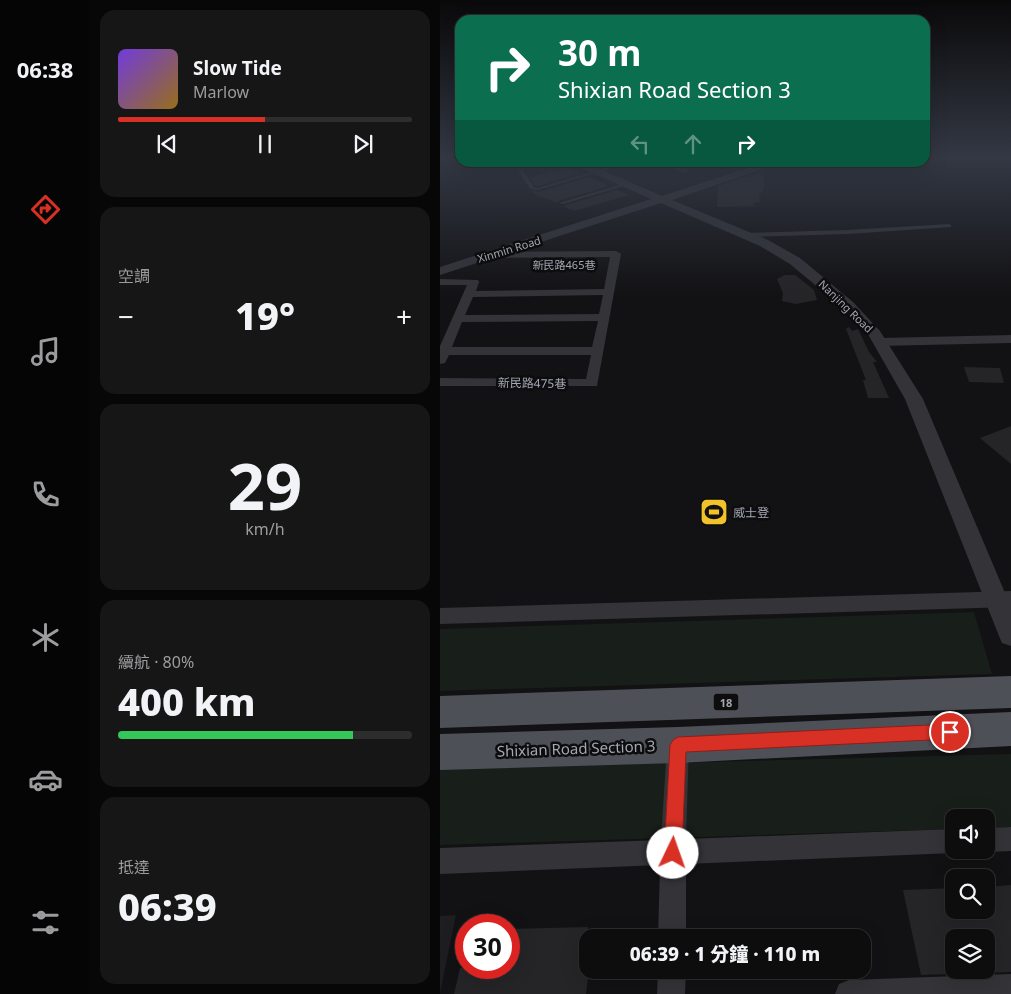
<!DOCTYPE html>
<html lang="zh-TW">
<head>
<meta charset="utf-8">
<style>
  body { margin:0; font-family:"Noto Sans","Noto Sans TC",sans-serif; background:#171617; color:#f1f3f6; height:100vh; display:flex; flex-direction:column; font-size:19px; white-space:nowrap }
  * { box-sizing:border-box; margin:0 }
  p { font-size:16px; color:#9b9c9e }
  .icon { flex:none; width:28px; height:28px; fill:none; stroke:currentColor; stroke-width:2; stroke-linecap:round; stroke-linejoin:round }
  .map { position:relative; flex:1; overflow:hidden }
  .panel { display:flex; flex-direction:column; gap:10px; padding:10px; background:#080708; width:350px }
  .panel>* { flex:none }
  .hud { position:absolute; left:15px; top:15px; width:475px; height:152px; border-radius:15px; box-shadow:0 5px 20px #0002,0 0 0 1px #2e2d2e; background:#0b6e4f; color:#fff; overflow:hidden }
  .controls { position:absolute; left:505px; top:809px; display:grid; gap:10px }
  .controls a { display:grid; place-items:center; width:50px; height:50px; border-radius:10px; background:#0e0d0e; box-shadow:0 5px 20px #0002,0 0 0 1px #2e2d2e; font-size:25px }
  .speed { position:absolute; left:15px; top:914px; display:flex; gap:10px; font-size:25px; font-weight:700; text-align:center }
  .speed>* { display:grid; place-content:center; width:65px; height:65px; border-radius:50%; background:#0e0d0e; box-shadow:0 5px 20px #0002,0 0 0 1px #2e2d2e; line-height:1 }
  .speed .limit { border:8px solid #d22; background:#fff; color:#111 }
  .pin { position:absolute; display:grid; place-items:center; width:42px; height:42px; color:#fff; margin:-21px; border:2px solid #fff; border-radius:50%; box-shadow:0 1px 5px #0007 }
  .me { position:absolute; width:55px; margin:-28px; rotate:3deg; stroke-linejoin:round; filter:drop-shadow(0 0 4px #0008) }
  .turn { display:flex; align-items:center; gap:18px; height:105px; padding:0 20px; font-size:22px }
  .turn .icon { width:65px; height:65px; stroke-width:2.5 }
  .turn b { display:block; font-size:35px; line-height:42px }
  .lanes { display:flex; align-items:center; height:48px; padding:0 20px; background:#0003; justify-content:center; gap:25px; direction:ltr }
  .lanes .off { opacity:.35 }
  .big { font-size:38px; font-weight:800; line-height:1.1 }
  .panel .card { flex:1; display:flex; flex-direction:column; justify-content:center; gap:8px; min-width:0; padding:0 18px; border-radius:15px; background:#171617 }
  .panel .dial { align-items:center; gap:0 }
  .dial b { font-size:65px; line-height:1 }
  .song { display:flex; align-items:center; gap:15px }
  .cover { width:60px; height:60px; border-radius:8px; background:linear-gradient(135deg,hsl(260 70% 55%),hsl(40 70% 35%)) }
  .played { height:5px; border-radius:2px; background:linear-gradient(90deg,#d93025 50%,#2e2d2e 50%) }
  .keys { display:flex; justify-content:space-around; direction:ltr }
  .heat { display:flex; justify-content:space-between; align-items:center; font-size:28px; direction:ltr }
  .charge { height:8px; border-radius:4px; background:linear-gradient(90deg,#34c759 80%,#2e2d2e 0) }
  .trip { position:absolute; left:139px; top:929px; width:292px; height:50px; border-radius:15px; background:#0e0d0e; box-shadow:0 5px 20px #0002,0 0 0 1px #2e2d2e; font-weight:800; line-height:50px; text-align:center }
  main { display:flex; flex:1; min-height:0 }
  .tab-bar { display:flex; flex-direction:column; width:90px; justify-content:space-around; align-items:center; background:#060506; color:#9b9c9e }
  .tab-bar .icon { width:35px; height:35px }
  .tab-bar .on { color:#d93025 }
  .tab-bar b { font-size:22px; color:#f1f3f6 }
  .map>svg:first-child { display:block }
  .built { fill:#1e1e20 }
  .green { fill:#181e19 }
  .building { fill:#252427; fill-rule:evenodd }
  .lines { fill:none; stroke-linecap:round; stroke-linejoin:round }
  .service { fill:#333338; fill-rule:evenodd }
  .minor { fill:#333338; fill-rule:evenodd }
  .tertiary { fill:#333338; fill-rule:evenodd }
  .primary { fill:#4e5057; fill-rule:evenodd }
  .route { fill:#d93025; stroke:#8d1f18 }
  .labels { text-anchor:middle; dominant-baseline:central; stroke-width:5; stroke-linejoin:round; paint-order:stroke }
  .far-street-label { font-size:11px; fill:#a3a6b4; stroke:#0d0d0e }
  .shield { fill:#0d0d0e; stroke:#767882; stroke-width:1 }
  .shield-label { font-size:11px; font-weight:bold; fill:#a3a6b4 }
  .street-label { font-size:12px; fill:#a3a6b4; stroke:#0d0d0e }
  .poi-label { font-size:12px; fill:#a3a6b4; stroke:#0d0d0e; text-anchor:start }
  .near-street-label { font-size:15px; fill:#a3a6b4; stroke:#0d0d0e }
</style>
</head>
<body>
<main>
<nav class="tab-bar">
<b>06:38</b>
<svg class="icon on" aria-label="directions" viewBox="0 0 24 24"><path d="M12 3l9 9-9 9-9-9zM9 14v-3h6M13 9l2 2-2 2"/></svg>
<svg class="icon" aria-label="music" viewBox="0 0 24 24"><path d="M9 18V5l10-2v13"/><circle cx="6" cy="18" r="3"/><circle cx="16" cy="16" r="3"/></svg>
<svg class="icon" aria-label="phone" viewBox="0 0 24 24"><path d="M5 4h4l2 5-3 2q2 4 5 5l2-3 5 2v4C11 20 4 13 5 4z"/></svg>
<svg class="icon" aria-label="climate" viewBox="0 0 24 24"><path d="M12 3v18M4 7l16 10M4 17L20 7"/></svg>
<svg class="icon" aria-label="car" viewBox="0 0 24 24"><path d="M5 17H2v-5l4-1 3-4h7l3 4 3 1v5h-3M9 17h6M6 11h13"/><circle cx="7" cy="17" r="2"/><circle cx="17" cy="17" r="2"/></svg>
<svg class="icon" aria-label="filters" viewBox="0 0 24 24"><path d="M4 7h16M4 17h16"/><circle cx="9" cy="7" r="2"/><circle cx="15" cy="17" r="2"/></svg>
</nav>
<section class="panel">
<div class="card">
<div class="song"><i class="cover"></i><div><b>Slow Tide</b><p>Marlow</p></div></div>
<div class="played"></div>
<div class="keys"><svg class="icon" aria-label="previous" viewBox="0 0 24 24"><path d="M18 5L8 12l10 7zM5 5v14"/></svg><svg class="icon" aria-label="pause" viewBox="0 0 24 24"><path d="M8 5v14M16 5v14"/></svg><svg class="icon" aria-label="next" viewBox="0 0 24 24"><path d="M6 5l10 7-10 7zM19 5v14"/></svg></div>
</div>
<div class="card"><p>空調</p>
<div class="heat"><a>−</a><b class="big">19°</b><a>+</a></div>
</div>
<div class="card dial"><b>29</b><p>km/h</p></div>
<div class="card"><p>續航 · 80%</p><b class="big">400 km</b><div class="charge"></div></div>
<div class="card"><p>抵達</p><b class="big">06:39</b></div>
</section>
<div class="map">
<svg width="571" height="994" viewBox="0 0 571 994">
  <rect width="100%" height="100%" fill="#121113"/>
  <path class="built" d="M16,915l-16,78v-77z"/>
  <g class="green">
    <path d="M534,612l18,62 -552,17v-62z"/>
    <path d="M571,754v73l-25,1v-10h-32v11l-514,16v-76z"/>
  </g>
  <g class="building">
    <path d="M124,167l16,6 -42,13 -3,-1 -5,-7z"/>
    <path d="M324,171v17l-5,8 1,6 -7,1 1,3 -37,1 1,-21z"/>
    <path d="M149,177l20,9 -51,15 -1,2 -23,-9 -2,-3 7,1z"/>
    <path d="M177,190l12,5 -55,16 -11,-5z"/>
    <path d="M345,275h10l19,15 3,10 -21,4 -14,-3 1,-8 -6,-14z"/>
    <path d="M409,327l3,4 6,-2 11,23 8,10h-4l16,36h-21l-5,-18h3l-20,-51z"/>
    <path d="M524,367l36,1 4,15 -35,-1z"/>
    <path d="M571,426v38l-31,-26z"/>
    <path d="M571,885v87l-90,3 -18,-85 51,-2v22h32v-23zM514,938h32v32h-32z"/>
    <path d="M148,927v43h1l-3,24h-132l6,-26h49v-39z"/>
  </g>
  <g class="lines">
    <g class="service">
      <path d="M185,162h8l-95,28 -8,-1 -12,-19 4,-1 12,18 4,1z"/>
      <path d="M186,183l4,1 -67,20 -4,-1z"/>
      <path d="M509,224l2,1v2l-104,7 -103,3 -3,-2 3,-2 103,-3z"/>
    </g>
    <g class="minor">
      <path d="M0,158h16l-12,4 -4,-1z"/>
      <path d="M220,162h12l19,9 -7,2z"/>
      <path d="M176,251l5,3 -24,132h-157v-8l146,1 5,-24h-142l-4,8 -5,1v-18l27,-61h-27v-6l38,1 1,2 -3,9 128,-2 6,-32 -119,1 -5,-3 5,-3zM163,295l-4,19 -134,1 8,-18zM158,321l-6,26h-140l10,-25z"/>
      <path d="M571,335v8l-131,3 -6,-4 6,-4z"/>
      <path d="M571,591v16l-571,17v-16z"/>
      <path d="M238,734l8,3 3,8 -3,94 268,-10v21h8l-8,3 -268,11v74h-28l2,-73 -220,9v-26l221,-8 6,-95 3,-8z"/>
      <path d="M571,827v24l-25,1 -6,-2h6v-22z"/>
      <path d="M218,970h28l-1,24h-28z"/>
      <path d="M571,974v20h-176l4,-10 10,-4z"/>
    </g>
    <path class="tertiary" d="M128,162h15l79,34 104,-34h17l-111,38 96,40 32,18 53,44 27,29 43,68 88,208v39l-9,-3 -3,-7 -94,-237 -36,-63 -26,-28 -53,-44 -30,-18 -99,-43 -221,72v-8l211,-68z"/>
    <g class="primary">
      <path d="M571,676v32l-571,20v-32z"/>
      <path d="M571,712v34l-333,17 -238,7v-36l238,-7z"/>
    </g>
  </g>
  <linearGradient id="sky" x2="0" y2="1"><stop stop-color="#0a090a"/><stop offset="0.53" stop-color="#333844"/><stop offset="1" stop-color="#333844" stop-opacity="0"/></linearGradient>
  <rect width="571" height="297" fill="url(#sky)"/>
  <path class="route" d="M510,724l5,2 3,6 -3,5 -5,2 -264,13 -4,101 -3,6 -6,3 -6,-3 -3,-6 6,-108 3,-5 5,-3z"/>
  <defs>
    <symbol id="stadium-square" viewBox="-11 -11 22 22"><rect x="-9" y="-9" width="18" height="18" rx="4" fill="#f3c22a" stroke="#0d0d0e"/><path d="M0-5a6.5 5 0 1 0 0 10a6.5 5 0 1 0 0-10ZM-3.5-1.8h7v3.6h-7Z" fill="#111"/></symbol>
  </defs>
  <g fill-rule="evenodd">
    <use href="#stadium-square" x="258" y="496" width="32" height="32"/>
  </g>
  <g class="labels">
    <g class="far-street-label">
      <text transform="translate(69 249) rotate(-17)">Xinmin Road</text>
      <text x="124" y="264">新民路465巷</text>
      <text transform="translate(406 306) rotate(44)">Nanjing Road</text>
    </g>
    <rect class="shield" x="273.5" y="693.5" width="25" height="17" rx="4"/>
    <g class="shield-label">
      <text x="286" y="702">18</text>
    </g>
    <g class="street-label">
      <text transform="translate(92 383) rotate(1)">新民路475巷</text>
    </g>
    <g class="poi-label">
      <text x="293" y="512">威士登</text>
    </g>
    <g class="near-street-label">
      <text transform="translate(136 748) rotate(-2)">Shixian Road Section 3</text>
    </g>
  </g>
</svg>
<div class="controls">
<a><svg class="icon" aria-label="sound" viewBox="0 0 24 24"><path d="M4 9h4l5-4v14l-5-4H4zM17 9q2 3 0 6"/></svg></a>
<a><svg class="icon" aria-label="search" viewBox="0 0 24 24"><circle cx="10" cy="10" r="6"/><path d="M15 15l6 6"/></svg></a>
<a><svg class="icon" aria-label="layers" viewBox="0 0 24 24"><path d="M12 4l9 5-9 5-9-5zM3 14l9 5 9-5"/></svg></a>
</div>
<div class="speed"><div class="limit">30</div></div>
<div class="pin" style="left:510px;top:732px;background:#d93025"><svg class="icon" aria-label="arrive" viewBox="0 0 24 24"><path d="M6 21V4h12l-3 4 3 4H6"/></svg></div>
<svg class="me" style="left:233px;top:853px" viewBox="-20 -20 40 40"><circle r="19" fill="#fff"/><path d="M0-13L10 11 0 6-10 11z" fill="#d93025"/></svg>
<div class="trip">06:39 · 1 分鐘 · 110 m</div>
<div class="hud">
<div class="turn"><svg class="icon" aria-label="right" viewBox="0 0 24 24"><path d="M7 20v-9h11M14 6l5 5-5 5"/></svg><div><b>30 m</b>Shixian Road Section 3</div></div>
<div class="lanes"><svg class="icon off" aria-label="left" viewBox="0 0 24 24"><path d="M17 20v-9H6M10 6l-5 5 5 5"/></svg><svg class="icon off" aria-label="ahead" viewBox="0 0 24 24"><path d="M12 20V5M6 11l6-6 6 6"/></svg><svg class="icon" aria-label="right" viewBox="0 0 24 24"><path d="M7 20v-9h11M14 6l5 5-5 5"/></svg></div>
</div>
</div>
</main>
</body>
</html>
